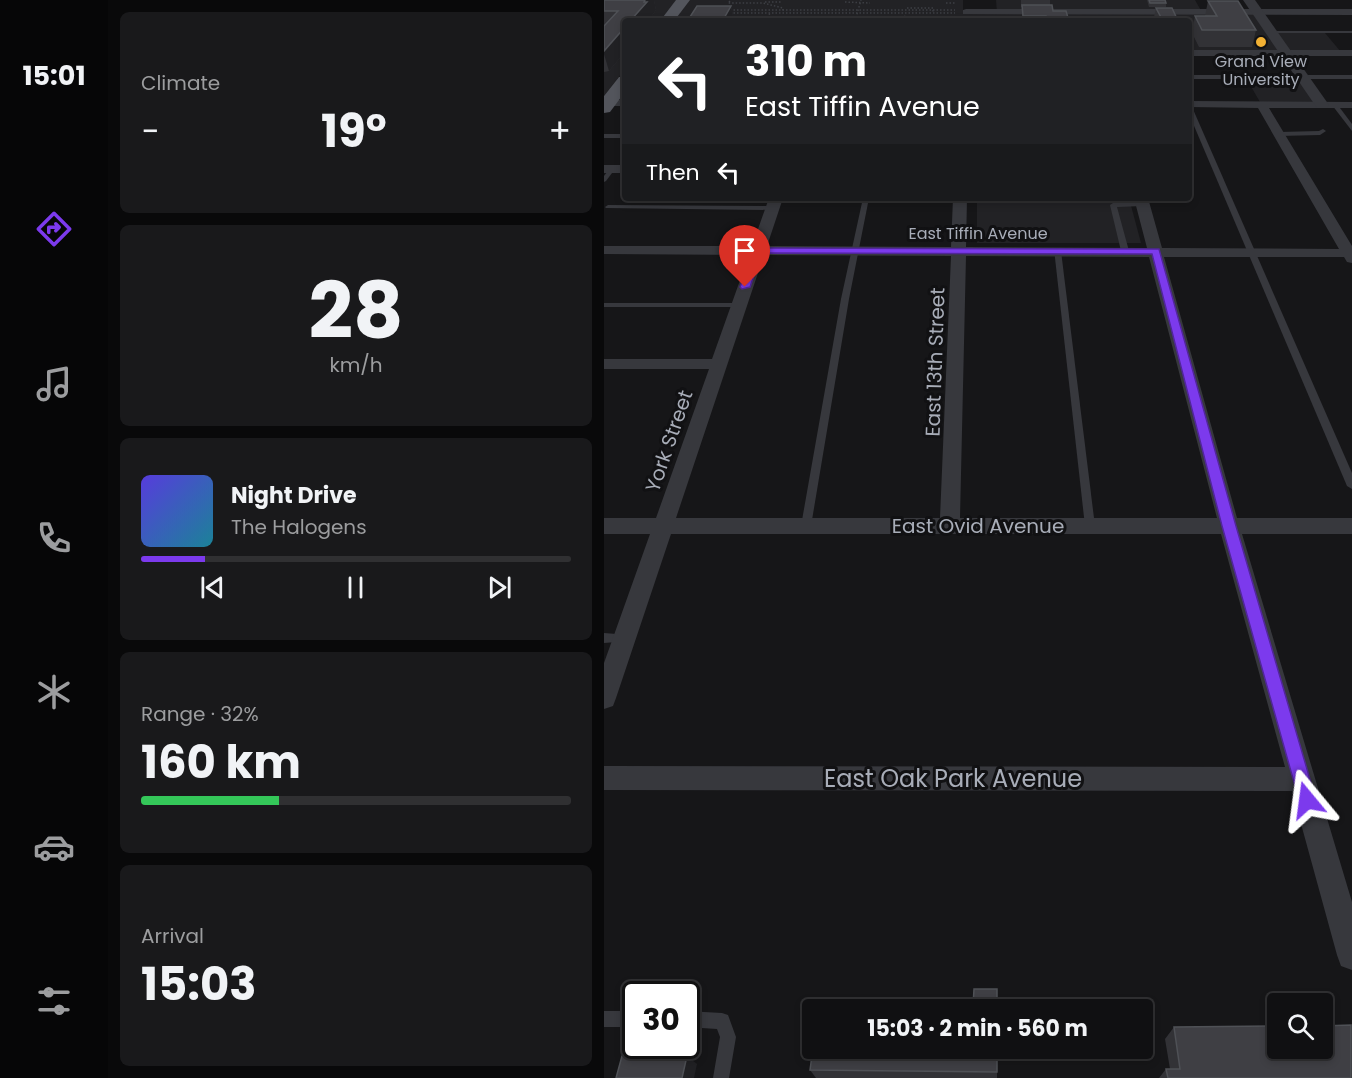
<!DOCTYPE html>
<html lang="en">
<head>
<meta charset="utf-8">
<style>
  body { margin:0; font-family:Poppins,sans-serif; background:#19191b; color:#f1f3f6; height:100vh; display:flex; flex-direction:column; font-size:22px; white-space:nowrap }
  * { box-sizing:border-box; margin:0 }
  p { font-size:20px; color:#9c9d9f }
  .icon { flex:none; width:33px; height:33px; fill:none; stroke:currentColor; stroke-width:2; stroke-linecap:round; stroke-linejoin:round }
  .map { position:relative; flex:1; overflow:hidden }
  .sheet { display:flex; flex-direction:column; gap:12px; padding:12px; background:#09090a; width:496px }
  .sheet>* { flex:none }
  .top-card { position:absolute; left:18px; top:18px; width:570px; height:183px; border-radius:6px; box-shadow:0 3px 9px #0003,0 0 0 2px #303032; background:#202124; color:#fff; overflow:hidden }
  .buttons { position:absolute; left:663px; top:993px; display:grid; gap:12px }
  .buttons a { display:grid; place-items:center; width:66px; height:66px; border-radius:6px; background:#101012; box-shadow:0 3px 9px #0003,0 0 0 2px #303032; font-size:30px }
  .speed { position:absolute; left:18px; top:981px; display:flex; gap:12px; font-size:30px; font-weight:700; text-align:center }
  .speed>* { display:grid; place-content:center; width:78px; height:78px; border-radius:50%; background:#101012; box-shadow:0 3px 9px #0003,0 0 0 2px #303032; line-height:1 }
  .speed .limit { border:3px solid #111; border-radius:9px; background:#fff; color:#111 }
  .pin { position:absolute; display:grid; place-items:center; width:51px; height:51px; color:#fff; margin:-62px -26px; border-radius:50% 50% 50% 0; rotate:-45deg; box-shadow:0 0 6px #0007 }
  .pin .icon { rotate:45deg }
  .me { position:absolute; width:66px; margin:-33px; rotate:344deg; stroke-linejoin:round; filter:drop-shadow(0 0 4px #0008) }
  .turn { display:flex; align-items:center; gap:21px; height:126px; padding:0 24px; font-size:27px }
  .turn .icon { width:78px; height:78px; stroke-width:2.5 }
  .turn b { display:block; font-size:42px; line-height:51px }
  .then { display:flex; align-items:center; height:57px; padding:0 24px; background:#0003; gap:12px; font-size:22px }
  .big { font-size:45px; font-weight:700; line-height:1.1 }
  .sheet .card { flex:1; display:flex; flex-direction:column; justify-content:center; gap:9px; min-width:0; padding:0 21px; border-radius:9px; background:#19191b }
  .sheet .dial { align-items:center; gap:0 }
  .dial b { font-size:78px; line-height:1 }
  .song { display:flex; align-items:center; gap:18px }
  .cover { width:72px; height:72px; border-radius:9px; background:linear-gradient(135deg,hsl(250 70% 55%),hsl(190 70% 35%)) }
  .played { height:6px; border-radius:3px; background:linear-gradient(90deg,#7c3aed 15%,#303032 15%) }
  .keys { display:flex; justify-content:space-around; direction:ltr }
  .heat { display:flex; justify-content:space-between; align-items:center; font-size:33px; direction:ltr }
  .charge { height:9px; border-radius:4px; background:linear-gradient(90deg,#34c759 32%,#303032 0) }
  .trip { position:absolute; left:198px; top:999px; width:351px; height:60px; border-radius:6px; background:#101012; box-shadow:0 3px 9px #0003,0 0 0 2px #303032; font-weight:700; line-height:60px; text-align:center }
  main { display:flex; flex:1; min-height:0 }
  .menu { display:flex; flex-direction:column; width:108px; justify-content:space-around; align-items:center; background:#060607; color:#9c9d9f }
  .menu .icon { width:42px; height:42px }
  .menu .selected { color:#7c3aed }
  .menu b { font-size:27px; color:#f1f3f6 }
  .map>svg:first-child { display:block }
  .built { fill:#222225 }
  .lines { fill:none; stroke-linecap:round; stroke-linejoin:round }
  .path { stroke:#3d3f44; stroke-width:1.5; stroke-dasharray:1.5 2; stroke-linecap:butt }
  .service { fill:#37383d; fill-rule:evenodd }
  .minor { fill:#37383d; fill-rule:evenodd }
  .tertiary { fill:#37383d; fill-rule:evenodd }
  .primary { fill:#53555c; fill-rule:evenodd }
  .wall { fill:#323236 }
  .shaded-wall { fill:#212124 }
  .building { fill:#3f3f44; stroke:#4f5156; stroke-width:1.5 }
  .route { fill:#7c3aed; stroke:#51269a; stroke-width:1.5 }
  .poi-dot { fill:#f2b134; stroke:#111113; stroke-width:2 }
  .labels { text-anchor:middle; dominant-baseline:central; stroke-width:6; stroke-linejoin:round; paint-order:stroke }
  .far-poi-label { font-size:16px; fill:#a8adb8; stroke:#111113 }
  .far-street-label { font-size:16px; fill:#a8adb8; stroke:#111113 }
  .street-label { font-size:20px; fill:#a8adb8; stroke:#111113 }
  .near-street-label { font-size:24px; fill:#a8adb8; stroke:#111113 }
</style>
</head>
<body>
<main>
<nav class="menu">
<b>15:01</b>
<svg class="icon selected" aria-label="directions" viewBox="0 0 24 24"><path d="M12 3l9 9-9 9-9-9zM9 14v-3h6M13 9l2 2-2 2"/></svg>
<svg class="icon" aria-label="music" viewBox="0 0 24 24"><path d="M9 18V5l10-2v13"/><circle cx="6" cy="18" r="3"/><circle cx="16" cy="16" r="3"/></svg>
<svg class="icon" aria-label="phone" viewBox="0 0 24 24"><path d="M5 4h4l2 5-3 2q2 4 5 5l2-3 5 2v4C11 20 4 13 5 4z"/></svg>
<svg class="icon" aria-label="climate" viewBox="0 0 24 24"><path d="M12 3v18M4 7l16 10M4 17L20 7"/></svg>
<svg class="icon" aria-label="car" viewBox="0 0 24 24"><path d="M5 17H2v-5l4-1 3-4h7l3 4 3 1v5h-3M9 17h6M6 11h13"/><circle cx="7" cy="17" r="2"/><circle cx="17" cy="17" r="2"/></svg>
<svg class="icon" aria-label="filters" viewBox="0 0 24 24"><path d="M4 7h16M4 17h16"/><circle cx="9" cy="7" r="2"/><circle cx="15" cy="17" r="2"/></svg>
</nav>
<section class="sheet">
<div class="card"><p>Climate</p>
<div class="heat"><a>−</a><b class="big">19°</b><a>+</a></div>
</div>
<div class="card dial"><b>28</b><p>km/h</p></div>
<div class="card">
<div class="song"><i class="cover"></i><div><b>Night Drive</b><p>The Halogens</p></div></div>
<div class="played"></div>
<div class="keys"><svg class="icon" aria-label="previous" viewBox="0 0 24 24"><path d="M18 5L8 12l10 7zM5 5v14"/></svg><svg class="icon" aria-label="pause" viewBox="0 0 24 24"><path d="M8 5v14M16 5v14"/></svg><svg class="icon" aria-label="next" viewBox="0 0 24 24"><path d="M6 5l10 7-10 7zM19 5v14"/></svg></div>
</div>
<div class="card"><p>Range · 32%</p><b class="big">160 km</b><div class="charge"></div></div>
<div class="card"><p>Arrival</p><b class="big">15:03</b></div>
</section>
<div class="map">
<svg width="748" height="1078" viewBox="0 0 748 1078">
  <rect width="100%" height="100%" fill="#161618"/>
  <g class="built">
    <path d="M0,0h359v14l34,-1 -1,-13h199l8,14h50l14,19h58l16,19h-55l34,50h-60l-14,-24h51l-17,-26h-91v-31h-218v-5h-33v5h-313v48l-21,27z"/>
    <path d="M373,198h152l12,45h-164z"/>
  </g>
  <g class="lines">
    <g class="path">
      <path d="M126,1l-2,2h35l20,5v3"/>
      <path d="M161,2h17"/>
      <path d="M241,2l25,1"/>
      <path d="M342,3h10"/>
      <path d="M303,8h26v4"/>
      <path d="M126,10h225"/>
      <path d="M126,13h225"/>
      <path d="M162,21l4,-8"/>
      <path d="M184,21l25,-2 30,2"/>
      <path d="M251,21l6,-21"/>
      <path d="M291,21l9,-3 2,-4"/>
    </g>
    <g class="service">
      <path d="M668,31h80v2h-82z"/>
      <rect x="585" y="75" width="163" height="4"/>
      <path d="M729,104h4l15,20v7l-20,-26z"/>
      <path d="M585,105l3,2 160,366v16l-5,-3 -158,-372z"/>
      <path d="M719,129l3,2 -6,4 -41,1 -3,-2 3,-2 40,-1z"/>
      <rect x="0" y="134" width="21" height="4"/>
      <path d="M6,168l5,1 -9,12 -2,1v-6z"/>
      <path d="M259,198h6l-20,101 -38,227 -5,4 -5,-4 40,-227z"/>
      <path d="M509,203l29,-1 3,2 -3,2 -25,1 12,44 -1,2 -7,-2 -11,-46z"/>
      <path d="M4,205l165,1 3,2 -3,2 -167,-2 -1,-1z"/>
      <path d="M450,249l7,2 34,275 -5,4 -5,-4z"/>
      <path d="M0,303h135l4,2 -4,2h-135z"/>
      <path d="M0,633l25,2 2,3 -2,3 -25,2z"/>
      <path d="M0,1011h22l6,2 2,6 -2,6 -6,2h-22z"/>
      <path d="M82,1011l36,2 6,2 8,22 -7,41h-16l7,-41 -3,-8 -31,-2z"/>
    </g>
    <g class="minor">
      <path d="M362,9h386v6l-389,-1v-4z"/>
      <rect x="585" y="50" width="163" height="6"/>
      <rect x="0" y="100" width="21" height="6"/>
      <path d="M585,101l163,1v6h-83l83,138v17l-5,-1 -3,-5h-180l73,261h115v16h-110l110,368v68l-11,-4 -4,-11 -45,-164 -688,-1v-24l681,1 -64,-233h-550l-55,164 -3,8 -9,3v-46l46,-129h-46v-16h52l53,-149h-105v-10h108l37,-104 -145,-1v-8h148l17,-48h14l-16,48 184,1 2,-49h14l-1,49 181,1 -13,-50h14l14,50 177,1 -81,-141 -69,-1zM160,255l187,1 -11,262h-264zM362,256l183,1 68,261h-257z"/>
      <rect x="0" y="165" width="21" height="8"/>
    </g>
    <path class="tertiary" d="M639,0h12l74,105 -2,3h-10z"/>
    <g class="primary">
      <path d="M72,0h14l-16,21h-14z"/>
      <path d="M21,76v16l-15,20 -6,1v-17l15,-19z"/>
    </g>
  </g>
  <g class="wall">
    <path d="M0,0h50l2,10 -5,7v4h-26v31l-16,19 -5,1z"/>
    <path d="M417,0h29v5l3,6 16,10h-47v-14h-1z"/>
    <path d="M543,0h18l1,3v4h-17z"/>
    <path d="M604,1l48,29 -4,17h-53l-7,-14 3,-17h10z"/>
    <path d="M127,6l3,15h-46v-1z"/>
    <path d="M552,8l22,13h-21l-3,-4z"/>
    <path d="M570,1027l177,51h-192l7,-9h4l-5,-30z"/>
    <path d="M206,1070l187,2v6h-181z"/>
  </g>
  <g class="shaded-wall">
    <path d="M41,0h9l2,10 -5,7v4h-21z"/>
    <path d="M127,6l3,15h-11v-1z"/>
    <path d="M21,27v25l-16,19 -5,-17v-3z"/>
    <path d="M83,1056l10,8 -3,14h-12z"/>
  </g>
  <g class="building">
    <path d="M0,0h41l-1,2h3l-17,19h-5v6l-21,24v-25l14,-15h-14z"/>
    <path d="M545,0h16l1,3h-16z"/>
    <path d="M604,1h30l18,29h-54l-7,-14h22z"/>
    <path d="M418,5h30l1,6h13l3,10h-23v-5h-23z"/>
    <path d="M93,6h34l-8,14h-35z"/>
    <path d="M552,8h16l6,13h-15z"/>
    <path d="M370,989h23v21h-179v-6l155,2z"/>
    <path d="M747,1025v53h-183l-2,-9h14l-6,-42 104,-1v22h44v-22z"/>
    <path d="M209,1048h184v24l-187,-2z"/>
    <path d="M18,1056h65l-5,22h-66z"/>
  </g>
  <path class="route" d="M154,248l401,1 77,277 80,274 -2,6 -7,2 -6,-2 -2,-6 -77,-274 -70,-272 -390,-1 -12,34 -8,2 -2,-2 13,-37z"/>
  <circle class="poi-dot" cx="657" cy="42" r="6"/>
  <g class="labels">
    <g class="far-poi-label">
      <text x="657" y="61">Grand View<tspan x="657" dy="18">University</tspan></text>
    </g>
    <g class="far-street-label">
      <text x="374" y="233">East Tiffin Avenue</text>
    </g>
    <g class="street-label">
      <text transform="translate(331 362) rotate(-88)">East 13th Street</text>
      <text transform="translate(65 441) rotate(-71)">York Street</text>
      <text x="374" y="526">East Ovid Avenue</text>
    </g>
    <g class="near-street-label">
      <text x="349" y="778">East Oak Park Avenue</text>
    </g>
  </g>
</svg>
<div class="buttons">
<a><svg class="icon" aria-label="search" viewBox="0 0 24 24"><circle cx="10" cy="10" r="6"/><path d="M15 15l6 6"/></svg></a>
</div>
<div class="speed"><div class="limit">30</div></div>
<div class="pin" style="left:141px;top:287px;background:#d93025"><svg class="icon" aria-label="arrive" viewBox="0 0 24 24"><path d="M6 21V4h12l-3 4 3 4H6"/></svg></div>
<svg class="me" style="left:703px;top:800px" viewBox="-20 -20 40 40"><path d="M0-17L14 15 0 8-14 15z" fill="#7c3aed" stroke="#fff" stroke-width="4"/></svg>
<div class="trip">15:03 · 2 min · 560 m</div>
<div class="top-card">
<div class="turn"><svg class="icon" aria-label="left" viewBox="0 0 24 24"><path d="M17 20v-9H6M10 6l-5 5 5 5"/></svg><div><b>310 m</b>East Tiffin Avenue</div></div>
<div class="then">Then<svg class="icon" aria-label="left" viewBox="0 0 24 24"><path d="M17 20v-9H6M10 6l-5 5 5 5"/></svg></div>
</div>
</div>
</main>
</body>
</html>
